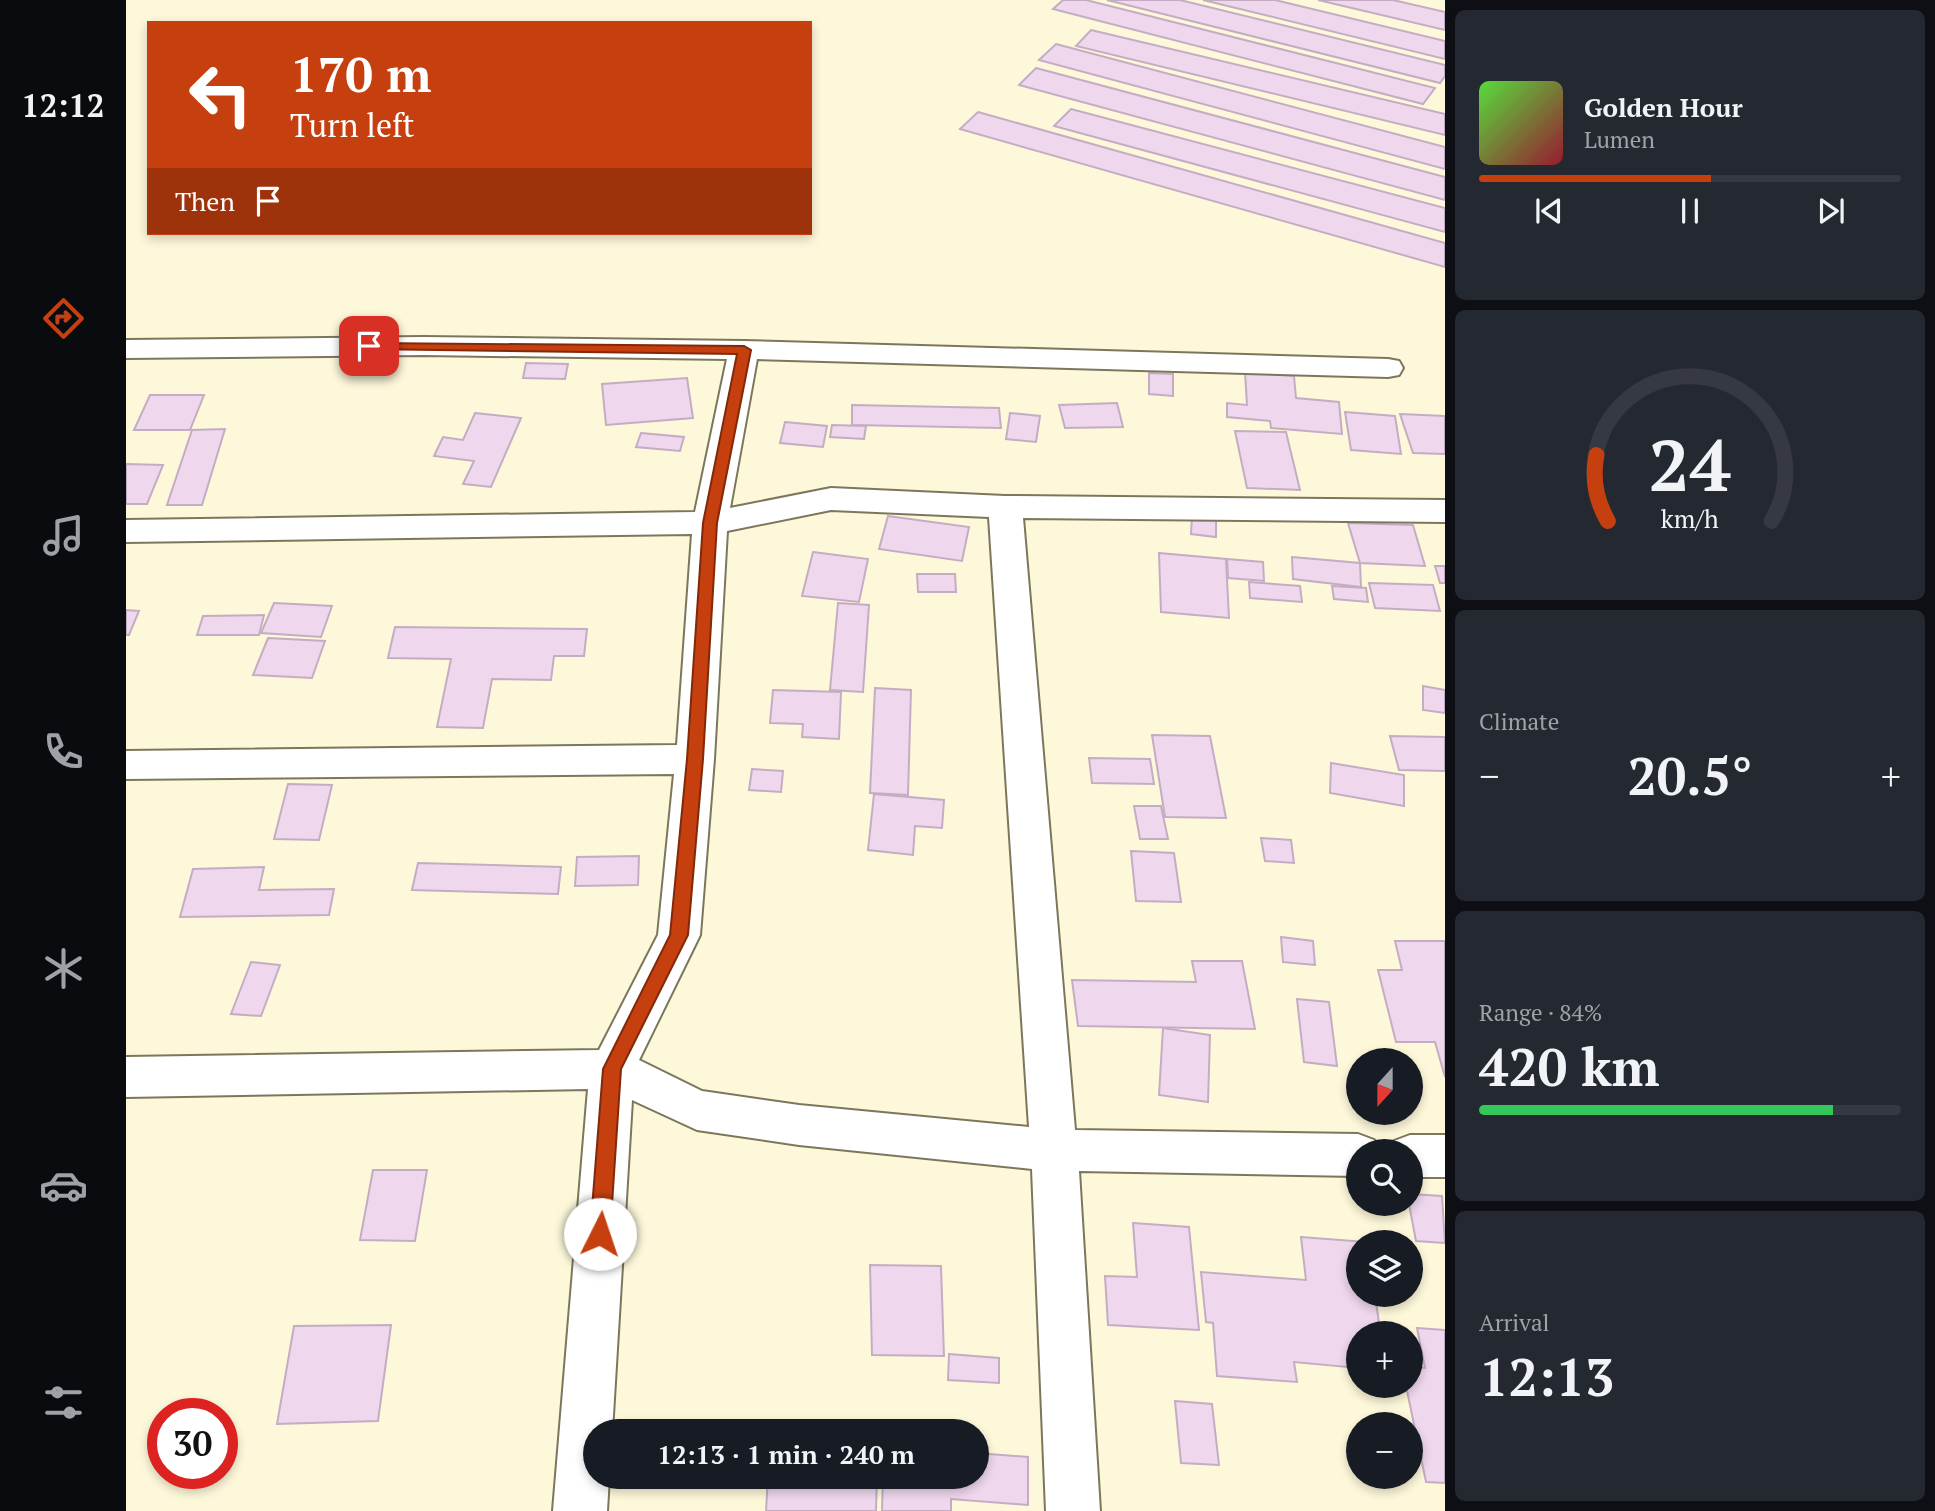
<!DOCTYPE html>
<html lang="en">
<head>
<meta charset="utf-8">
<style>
  body { margin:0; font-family:"PT Serif",serif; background:#242831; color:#f1f3f6; height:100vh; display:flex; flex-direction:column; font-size:26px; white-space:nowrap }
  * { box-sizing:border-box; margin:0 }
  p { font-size:23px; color:#9ea1a6 }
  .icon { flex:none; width:38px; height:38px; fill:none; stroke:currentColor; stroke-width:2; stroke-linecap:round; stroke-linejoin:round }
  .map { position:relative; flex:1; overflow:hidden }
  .drawer { display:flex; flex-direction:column; gap:10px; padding:10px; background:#0d0f14; width:490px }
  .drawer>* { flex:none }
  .banner { position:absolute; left:21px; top:21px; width:665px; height:214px; border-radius:0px; box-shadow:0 4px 10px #0003; background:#c63f0e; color:#fff; overflow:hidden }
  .needle { width:46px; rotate:201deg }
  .controls { position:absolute; left:1220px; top:1048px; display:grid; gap:14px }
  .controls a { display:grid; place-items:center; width:77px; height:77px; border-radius:50%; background:#171b24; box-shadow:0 4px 10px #0003; font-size:35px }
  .speed { position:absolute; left:21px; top:1398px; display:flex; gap:14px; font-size:35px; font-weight:700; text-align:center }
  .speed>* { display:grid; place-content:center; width:91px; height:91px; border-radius:50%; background:#171b24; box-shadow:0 4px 10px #0003; line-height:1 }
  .speed .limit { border:10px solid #d22; background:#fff; color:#111 }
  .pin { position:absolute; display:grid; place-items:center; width:60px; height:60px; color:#fff; margin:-30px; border-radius:14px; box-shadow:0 4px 10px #0006 }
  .me { position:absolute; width:77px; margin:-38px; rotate:4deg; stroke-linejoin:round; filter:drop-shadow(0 0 5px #0008) }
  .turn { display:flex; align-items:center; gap:24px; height:147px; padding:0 28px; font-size:32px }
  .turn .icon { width:91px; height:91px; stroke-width:2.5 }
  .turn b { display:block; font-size:49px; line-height:60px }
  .then { display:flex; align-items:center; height:66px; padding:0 28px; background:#0003; gap:14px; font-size:26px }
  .big { font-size:52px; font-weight:600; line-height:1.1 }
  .drawer .card { flex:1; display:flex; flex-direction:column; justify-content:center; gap:10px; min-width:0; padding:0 24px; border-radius:10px; background:#242831 }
  .drawer .dial { align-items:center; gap:0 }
  .dial svg { height:182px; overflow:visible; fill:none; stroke:#363941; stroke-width:7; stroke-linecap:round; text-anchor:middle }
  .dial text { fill:#f1f3f6; stroke:none }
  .song { display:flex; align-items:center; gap:21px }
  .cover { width:84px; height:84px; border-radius:10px; background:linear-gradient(135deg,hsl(110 70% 55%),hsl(350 70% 35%)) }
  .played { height:7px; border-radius:4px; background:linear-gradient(90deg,#c63f0e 55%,#363941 55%) }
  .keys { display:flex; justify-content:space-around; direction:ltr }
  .heat { display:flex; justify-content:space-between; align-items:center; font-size:38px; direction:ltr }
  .charge { height:10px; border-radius:5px; background:linear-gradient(90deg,#34c759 84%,#363941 0) }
  .trip { position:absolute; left:457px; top:1419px; width:406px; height:70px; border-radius:35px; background:#171b24; box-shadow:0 4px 10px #0003; font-weight:600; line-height:70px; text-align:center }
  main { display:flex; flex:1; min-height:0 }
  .tabs { display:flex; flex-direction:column; width:126px; justify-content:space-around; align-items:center; background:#090b0e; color:#9ea1a6 }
  .tabs .icon { width:49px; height:49px }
  .tabs .on { color:#c63f0e }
  .tabs b { font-size:32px; color:#f1f3f6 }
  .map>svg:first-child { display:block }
  .building { fill:#efd7ed; stroke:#c4adc2; stroke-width:2 }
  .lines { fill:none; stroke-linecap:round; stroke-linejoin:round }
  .street-casing { stroke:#7c775c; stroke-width:4 }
  .street { fill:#fff; fill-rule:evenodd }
  .route { fill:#c63f0e; stroke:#812909; stroke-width:2 }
</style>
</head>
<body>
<main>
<nav class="tabs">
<b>12:12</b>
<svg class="icon on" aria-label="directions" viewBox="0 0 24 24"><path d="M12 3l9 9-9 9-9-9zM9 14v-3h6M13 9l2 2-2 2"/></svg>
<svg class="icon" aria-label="music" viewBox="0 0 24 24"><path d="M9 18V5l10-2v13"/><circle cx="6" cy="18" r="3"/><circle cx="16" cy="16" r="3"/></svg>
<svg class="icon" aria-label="phone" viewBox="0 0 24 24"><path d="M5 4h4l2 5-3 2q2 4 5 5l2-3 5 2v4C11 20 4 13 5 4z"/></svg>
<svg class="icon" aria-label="climate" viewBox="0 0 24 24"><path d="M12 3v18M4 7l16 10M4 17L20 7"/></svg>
<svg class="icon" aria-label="car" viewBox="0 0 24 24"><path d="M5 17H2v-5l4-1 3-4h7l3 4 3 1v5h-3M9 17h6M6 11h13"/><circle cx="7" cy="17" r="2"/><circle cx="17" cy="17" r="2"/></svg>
<svg class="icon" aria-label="filters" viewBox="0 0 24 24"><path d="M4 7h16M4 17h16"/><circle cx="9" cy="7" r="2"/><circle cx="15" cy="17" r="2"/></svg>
</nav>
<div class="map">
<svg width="1319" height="1511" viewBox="0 0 1319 1511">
  <rect width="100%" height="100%" fill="#fdf8da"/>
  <g class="building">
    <path d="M937,0h23l349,88 -12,16 -370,-95z"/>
    <path d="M981,0h73l265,65v11l-5,7z"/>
    <path d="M1077,0h72l170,41v18z"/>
    <path d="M1192,0h75l52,12v18z"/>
    <path d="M965,30l354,84v21l-369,-89z"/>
    <path d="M930,44l389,103v22l-406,-109z"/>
    <path d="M910,68l409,109v23l-426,-115z"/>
    <path d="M945,109l374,99v24l-391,-106z"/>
    <path d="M852,112l467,131v24l-485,-138z"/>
    <path d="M400,363l42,1 -3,15 -42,-1z"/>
    <path d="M1119,372l49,4 2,22 43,4 3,32 -71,-6 -1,-7 -43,-4v-14l20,2z"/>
    <path d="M1023,373l24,1v22l-24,-2z"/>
    <path d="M561,378l6,40 -87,7 -4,-41z"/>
    <path d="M24,395h54l-14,35h-56z"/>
    <path d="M991,403l6,24 -58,1 -6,-23z"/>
    <path d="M726,405l147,3 2,20 -149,-3z"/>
    <path d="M1219,412l50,4 6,38 -50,-4z"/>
    <path d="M349,413l46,5 -30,69 -28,-3 11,-23 -40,-5 9,-19 20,3z"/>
    <path d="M884,413l30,3 -4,26 -30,-3z"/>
    <path d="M1274,414l45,2v38l-32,-1z"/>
    <path d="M659,422l42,4 -4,21 -43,-4z"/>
    <path d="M706,425l34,1 -2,13 -34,-2z"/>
    <path d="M99,429l-23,76h-35l25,-75z"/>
    <path d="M1109,431l51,1 14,58 -53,-2z"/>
    <path d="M515,433l43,4 -4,14 -44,-4z"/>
    <path d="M0,464l37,1 -16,39h-21z"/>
    <path d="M762,516l81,11 -7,34 -83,-12z"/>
    <path d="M1066,517l24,3v17l-25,-3z"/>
    <path d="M1222,523l65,2 12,41 -65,-3z"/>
    <path d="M687,552l55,7 -9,43 -57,-6z"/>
    <path d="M1033,553l67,6 3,59 -68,-6z"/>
    <path d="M1166,557l68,6 1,24 -68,-8z"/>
    <path d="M1101,559l36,3 1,19 -36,-3z"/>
    <path d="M1309,566h10v17h-5z"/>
    <path d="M791,574h38l1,18h-38z"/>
    <path d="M1123,582l51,4 2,16 -52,-4z"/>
    <path d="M1243,583l64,2 7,26 -65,-3z"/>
    <path d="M1206,586l34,2 2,14 -34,-3z"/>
    <path d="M148,603l58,3 -11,31 -60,-4z"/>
    <path d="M712,603l31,2 -6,87 -33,-2z"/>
    <path d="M0,610l13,1 -10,24h-3z"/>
    <path d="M138,615l-5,20h-62l6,-19z"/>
    <path d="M269,627l192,2 -3,27h-30l-3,24 -59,-1 -9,49 -46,-1 14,-68 -63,-1z"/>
    <path d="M142,638l57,3 -13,37 -59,-3z"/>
    <path d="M1297,686l22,4v23l-22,-3z"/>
    <path d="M749,688l36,2 -3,105 -38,-2z"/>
    <path d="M647,690l68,2 -2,47 -37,-2 1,-13 -33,-1z"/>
    <path d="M1026,735l58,1 16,82 -61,-1z"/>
    <path d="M1264,736l55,1v34l-46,-1z"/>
    <path d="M963,758l61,1 4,25 -62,-1z"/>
    <path d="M1205,763l73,12v31l-74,-13z"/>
    <path d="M626,769l31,2 -2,21 -32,-2z"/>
    <path d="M162,784l44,1 -13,55 -45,-1z"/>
    <path d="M748,794l70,6 -2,28 -27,-2 -2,29 -45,-5z"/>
    <path d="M1008,806h27l7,33h-28z"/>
    <path d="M1135,838l30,2 3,23 -29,-2z"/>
    <path d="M1005,851l43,2 7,49 -45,-1z"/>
    <path d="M513,856l-1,29 -63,1 2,-29z"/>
    <path d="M292,863l143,4 -3,27 -146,-4z"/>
    <path d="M138,867l-5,23 75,-1 -5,26 -149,2 13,-48z"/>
    <path d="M1155,937l32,4 2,24 -32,-3z"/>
    <path d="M1269,941h50v136l-10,-35h-39l-18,-72h24z"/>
    <path d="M1066,961h50l13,68 -177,-3 -6,-46 124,2z"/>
    <path d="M125,962l29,3 -19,51 -30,-2z"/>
    <path d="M1171,999l32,3 8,64 -33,-4z"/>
    <path d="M1037,1028l47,7 -2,67 -49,-7z"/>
    <path d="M247,1170h54l-12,71 -55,-1z"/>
    <path d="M1284,1194l32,2 3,47 -29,-2 -7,-37z"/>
    <path d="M1007,1223l56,4 10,103 -91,-5 -3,-49 32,1z"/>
    <path d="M1175,1237l65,5h-8v53h17l5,35 -16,-1 1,5h-7v34l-64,-6 3,20 -80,-6 -4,-53 -7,-1 -5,-50 105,8z"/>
    <path d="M744,1265l71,1 3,90 -72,-1z"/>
    <path d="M265,1325l-13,96 -101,3 17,-98z"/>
    <path d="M1291,1328l28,2v153l-19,-1 -20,-96h4v-19l15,1z"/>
    <path d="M823,1354l50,4v25l-51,-3z"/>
    <path d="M1049,1401l37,3 7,61 -38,-2z"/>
    <path d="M850,1453l52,4v48l-77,-6v12h-69l1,-34h93z"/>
    <path d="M642,1477h109l-1,34h-110z"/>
  </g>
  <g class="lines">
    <defs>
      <g id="street">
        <path d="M297,337l321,4 644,18 11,2 4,7 -4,7 -11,2 -631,-18 -27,149 101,-20 174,8 440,4v22l-422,-4 52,612 283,4 16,6 6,12h-22v24l-279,-5 21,340h-54l-14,-342 -233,-24 -102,-15 -65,-30 -20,332h-17v45h14l-2,34h-54l35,-422 -462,8v-40l473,-7 59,-115 16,-161 -548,5v-28l551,-6 15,-211 -566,8v-22l569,-8 32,-153 -304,-4 -297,3v-18zM705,510l158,7 40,610 -230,-22 -97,-14 -63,-31 61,-125 14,-176 13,-228z"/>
        <path d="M1284,1135h35v42h-35v-25h-21l5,-11z"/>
      </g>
    </defs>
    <use href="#street" class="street-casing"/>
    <use href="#street" class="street"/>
  </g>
  <path class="route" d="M243,343l375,3 7,4 -34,173 -14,236 -15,176 -67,134 -11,165 -3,7 -7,3 -7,-3 -3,-7 13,-165 67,-134 17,-176 16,-236 34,-169 -372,-5 -2,-3z"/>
</svg>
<div class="controls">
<a><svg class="needle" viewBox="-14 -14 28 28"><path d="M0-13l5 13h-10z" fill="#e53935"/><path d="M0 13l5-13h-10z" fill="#9ea1a6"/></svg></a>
<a><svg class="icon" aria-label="search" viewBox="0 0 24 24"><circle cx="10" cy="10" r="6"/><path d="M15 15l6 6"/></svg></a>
<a><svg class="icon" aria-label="layers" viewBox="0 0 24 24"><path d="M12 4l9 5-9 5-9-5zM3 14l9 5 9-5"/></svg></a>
<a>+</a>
<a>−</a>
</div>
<div class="speed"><div class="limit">30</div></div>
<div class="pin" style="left:243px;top:346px;background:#d93025"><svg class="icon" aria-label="arrive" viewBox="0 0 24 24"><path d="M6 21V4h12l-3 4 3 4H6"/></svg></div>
<svg class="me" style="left:474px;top:1234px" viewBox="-20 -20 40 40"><circle r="19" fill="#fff"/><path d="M0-13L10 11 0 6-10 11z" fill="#c63f0e"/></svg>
<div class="trip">12:13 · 1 min · 240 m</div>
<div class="banner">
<div class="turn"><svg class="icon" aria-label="left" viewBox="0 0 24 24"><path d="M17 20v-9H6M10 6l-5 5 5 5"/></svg><div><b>170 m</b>Turn left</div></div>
<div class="then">Then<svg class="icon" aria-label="arrive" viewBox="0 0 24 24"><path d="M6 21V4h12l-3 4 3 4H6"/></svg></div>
</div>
</div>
<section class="drawer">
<div class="card">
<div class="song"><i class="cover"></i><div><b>Golden Hour</b><p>Lumen</p></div></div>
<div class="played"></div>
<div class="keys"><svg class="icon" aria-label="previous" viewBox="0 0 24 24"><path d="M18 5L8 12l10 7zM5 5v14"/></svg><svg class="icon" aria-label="pause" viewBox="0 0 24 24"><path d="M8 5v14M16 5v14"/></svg><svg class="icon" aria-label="next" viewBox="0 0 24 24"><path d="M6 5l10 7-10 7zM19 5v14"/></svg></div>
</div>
<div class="card dial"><svg viewBox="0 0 100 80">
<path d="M14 69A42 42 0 1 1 86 69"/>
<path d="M14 69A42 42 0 0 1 9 40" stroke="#c63f0e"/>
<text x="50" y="56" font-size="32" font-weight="700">24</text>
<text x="50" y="72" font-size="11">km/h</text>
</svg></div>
<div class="card"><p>Climate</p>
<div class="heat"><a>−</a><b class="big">20.5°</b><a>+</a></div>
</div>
<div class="card"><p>Range · 84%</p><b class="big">420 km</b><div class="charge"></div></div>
<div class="card"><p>Arrival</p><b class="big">12:13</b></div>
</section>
</main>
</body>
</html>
